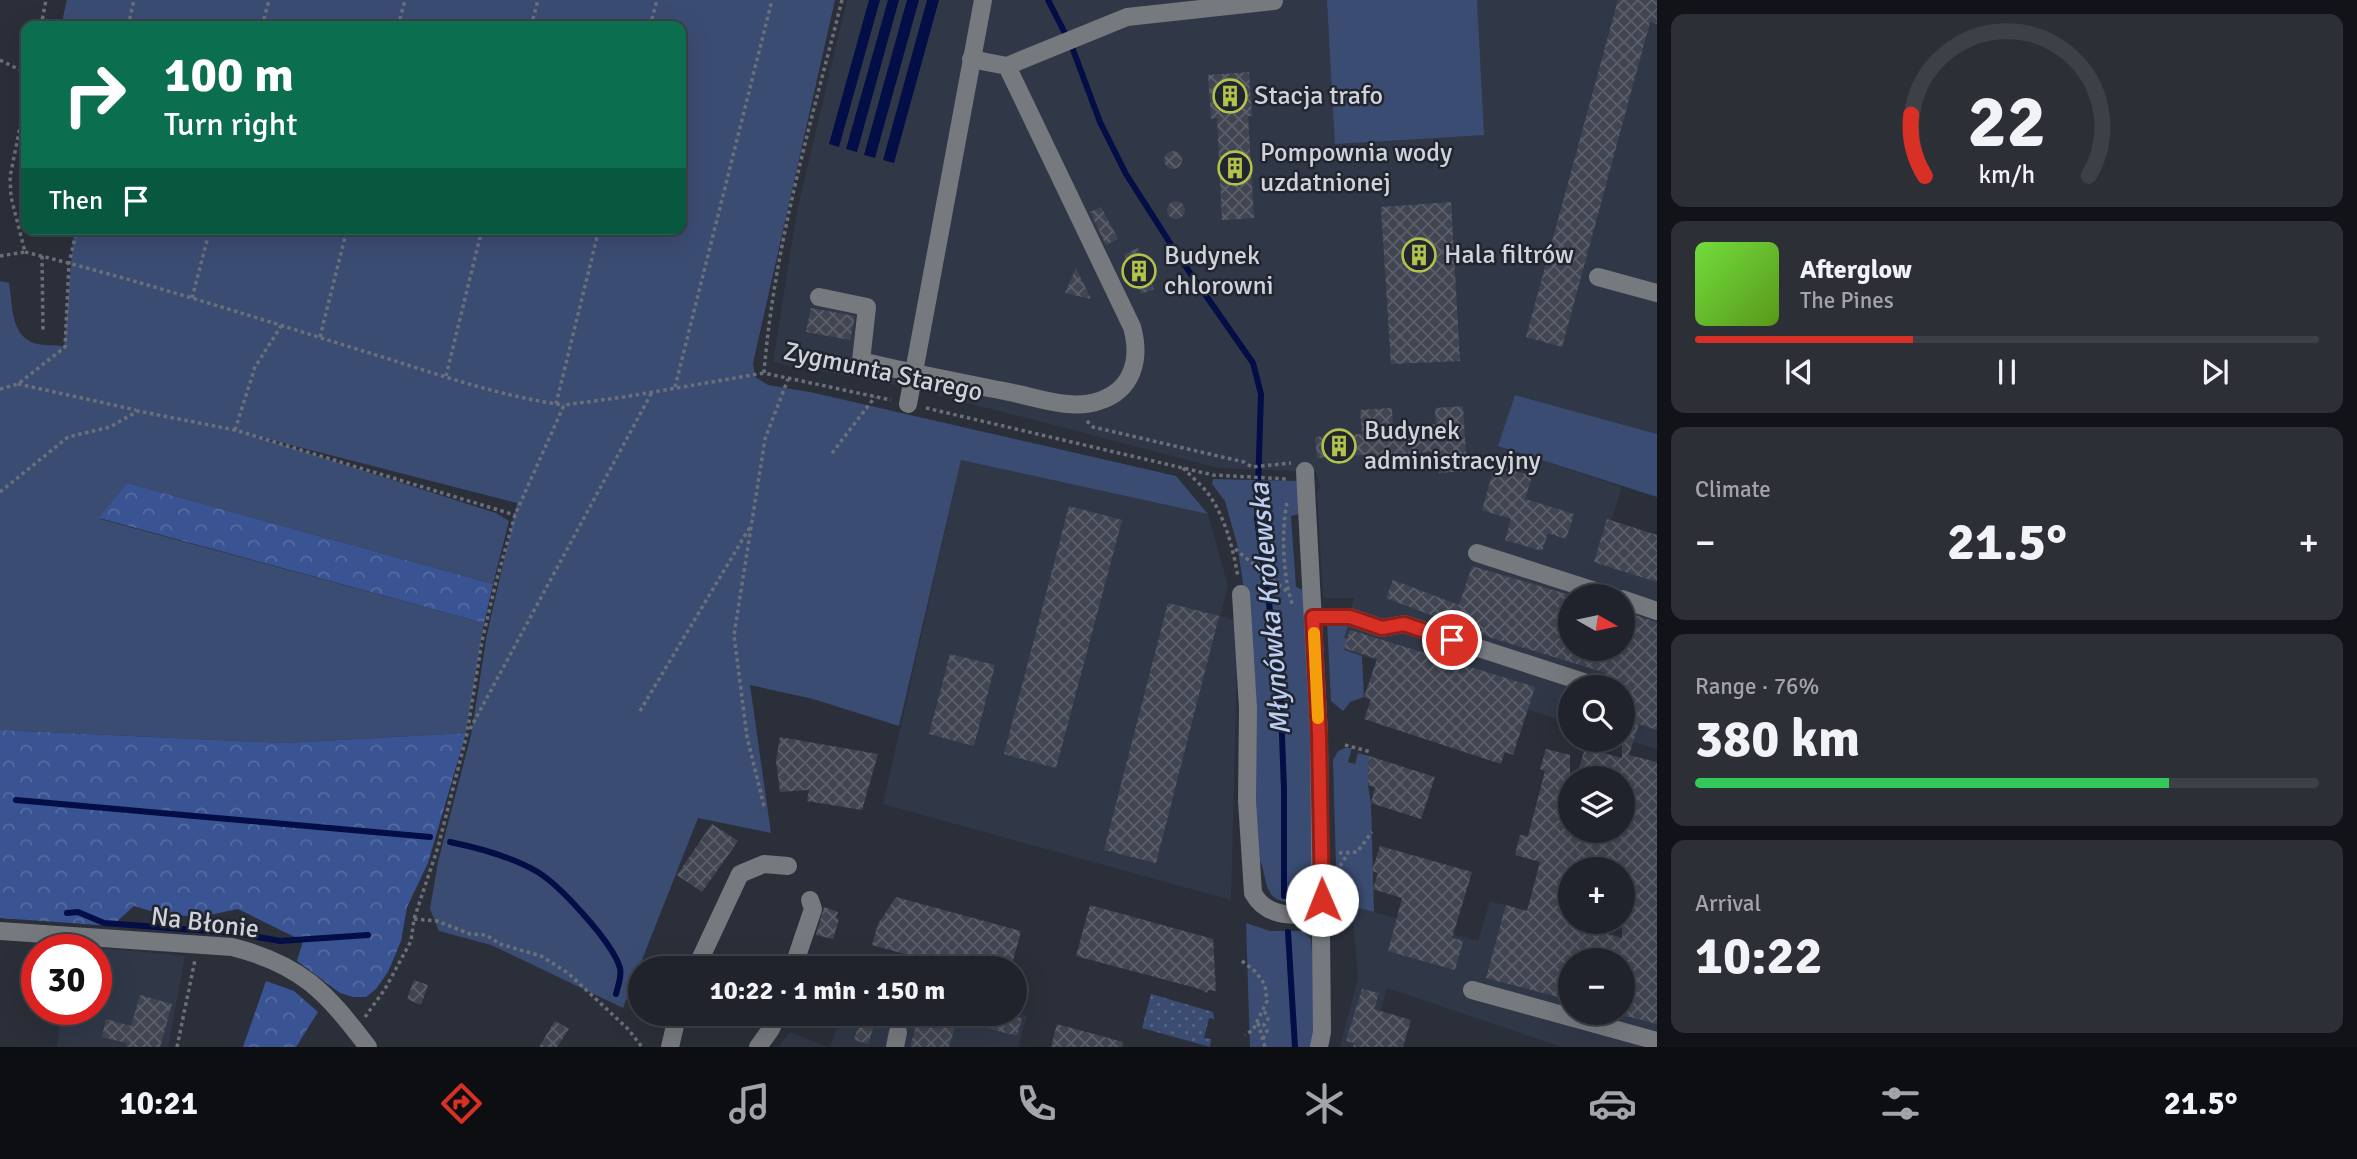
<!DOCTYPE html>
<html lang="en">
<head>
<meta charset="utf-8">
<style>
  body { margin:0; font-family:Signika,sans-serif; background:#2d2f37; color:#f1f3f6; height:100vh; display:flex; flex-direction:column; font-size:26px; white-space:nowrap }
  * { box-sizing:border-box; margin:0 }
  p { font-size:23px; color:#a2a4a9 }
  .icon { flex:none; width:38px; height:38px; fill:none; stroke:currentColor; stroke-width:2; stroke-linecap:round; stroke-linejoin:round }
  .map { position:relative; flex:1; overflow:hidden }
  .details { display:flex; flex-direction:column; gap:14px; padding:14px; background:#121318; width:700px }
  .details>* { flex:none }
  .hud { position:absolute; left:21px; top:21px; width:665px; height:214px; border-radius:14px; box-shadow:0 7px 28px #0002,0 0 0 2px #3d4047; background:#0b6e4f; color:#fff; overflow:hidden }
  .needle { width:46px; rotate:99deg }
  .controls { position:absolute; left:1558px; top:584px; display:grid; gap:14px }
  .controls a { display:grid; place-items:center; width:77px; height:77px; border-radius:50%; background:#20232b; box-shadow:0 7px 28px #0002,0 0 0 2px #3d4047; font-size:35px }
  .speed { position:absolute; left:21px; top:934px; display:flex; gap:14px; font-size:35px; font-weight:700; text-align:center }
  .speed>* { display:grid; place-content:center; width:91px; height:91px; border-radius:50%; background:#20232b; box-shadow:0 7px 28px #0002,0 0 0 2px #3d4047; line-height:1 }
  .speed .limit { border:10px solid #d22; background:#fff; color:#111 }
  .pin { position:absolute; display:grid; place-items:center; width:60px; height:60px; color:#fff; margin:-30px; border:4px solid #fff; border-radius:50%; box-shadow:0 2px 7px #0007 }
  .me { position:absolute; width:77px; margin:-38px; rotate:359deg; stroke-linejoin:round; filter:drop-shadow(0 0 5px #0008) }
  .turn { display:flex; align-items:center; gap:24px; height:147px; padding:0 28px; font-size:32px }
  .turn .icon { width:91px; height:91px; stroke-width:2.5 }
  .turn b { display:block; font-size:49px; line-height:60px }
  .then { display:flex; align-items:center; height:66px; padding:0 28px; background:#0003; gap:14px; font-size:26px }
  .big { font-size:52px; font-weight:700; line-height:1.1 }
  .details .widget { flex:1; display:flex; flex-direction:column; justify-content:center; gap:10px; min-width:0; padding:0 24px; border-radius:14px; background:#2d2f37 }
  .details .dial { align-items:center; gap:0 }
  .dial svg { height:182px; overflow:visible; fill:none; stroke:#3d4047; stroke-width:7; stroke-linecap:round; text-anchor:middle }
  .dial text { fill:#f1f3f6; stroke:none }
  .song { display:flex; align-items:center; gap:21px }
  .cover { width:84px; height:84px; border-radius:10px; background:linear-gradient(135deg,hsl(100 70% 55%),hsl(90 70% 35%)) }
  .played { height:7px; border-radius:4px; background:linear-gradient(90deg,#d93025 35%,#3d4047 35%) }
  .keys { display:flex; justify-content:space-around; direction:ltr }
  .heat { display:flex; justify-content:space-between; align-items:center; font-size:38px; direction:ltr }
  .charge { height:10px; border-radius:5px; background:linear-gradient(90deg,#34c759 76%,#3d4047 0) }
  .trip { position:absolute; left:628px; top:956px; width:399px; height:70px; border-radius:35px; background:#20232b; box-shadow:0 7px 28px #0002,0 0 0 2px #3d4047; font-weight:700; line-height:70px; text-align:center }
  .tab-bar { display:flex; height:112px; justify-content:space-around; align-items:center; background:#0d0e11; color:#a2a4a9 }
  .tab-bar .icon { width:49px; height:49px }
  .tab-bar .active { color:#d93025 }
  .tab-bar b { font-size:32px; color:#f1f3f6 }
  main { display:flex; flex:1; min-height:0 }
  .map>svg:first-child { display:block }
  .built { fill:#303848; fill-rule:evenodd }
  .green { fill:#3b4c73 }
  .forest { fill:url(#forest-crowns) }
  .park { fill:url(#park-dots) }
  .water { fill:#030d46 }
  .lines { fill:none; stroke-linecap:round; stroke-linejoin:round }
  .stream { stroke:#030d46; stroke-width:6 }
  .building { fill:url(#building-cross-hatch); fill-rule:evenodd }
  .path { stroke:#6b6f78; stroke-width:3.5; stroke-dasharray:3.5 3.5; stroke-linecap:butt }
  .minor { stroke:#76797e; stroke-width:18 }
  .route-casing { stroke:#8d1f18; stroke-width:18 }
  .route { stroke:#d93025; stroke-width:12 }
  .slow { stroke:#f59e0b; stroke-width:12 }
  .labels { text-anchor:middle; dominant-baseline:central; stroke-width:5; stroke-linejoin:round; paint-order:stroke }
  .poi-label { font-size:26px; fill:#d0d3da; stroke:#20252f; text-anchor:start }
  .street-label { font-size:26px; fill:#d0d3da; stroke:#20252f }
  .water-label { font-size:28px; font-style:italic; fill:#bdcef3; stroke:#20252f }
</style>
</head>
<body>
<main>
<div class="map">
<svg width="1657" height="1047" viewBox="0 0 1657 1047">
  <defs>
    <pattern id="forest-crowns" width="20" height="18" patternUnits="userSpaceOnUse" patternTransform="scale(1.75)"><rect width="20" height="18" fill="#3a5392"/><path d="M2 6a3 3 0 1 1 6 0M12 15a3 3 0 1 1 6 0" fill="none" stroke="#556ba1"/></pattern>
    <pattern id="park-dots" width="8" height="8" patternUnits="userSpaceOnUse" patternTransform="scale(1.75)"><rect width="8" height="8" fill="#3b4c73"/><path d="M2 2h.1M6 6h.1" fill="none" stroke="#566586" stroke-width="1.8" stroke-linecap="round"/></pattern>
    <pattern id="building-cross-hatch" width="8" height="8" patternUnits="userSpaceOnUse" patternTransform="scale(1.75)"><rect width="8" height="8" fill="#404551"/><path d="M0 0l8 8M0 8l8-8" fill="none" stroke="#5b5f69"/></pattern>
  </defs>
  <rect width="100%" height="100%" fill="#2a2f39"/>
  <g class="built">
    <path d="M847,0h810v434l-142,-39 -16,51 123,41 -11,34 46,14v214l-35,-10v-51h-52v35l-227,-73 1,-12 10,-40h-31l-6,-107 3,-5 -4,-14 -98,-4 -307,-80 -138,-26 24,-151zM1570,597h52v52h-52z"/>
    <path d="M961,460l247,54 20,72 -8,30 18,5 -7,279 -348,-96z"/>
    <path d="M1490,901l167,47v99h-95l-175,-59 -16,59h-31l18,-69 -6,-72 126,35zM1570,961h52v52h-52z"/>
    <path d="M70,945l115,11 -17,91h-111l5,-37h34v-60h-27z"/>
    <path d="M842,1013h173l12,3 -9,31h-188z"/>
    <path d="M790,1032l37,15h-49z"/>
  </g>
  <g class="green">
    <path d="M67,0h768l-82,363 2,14 13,8 42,7 366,84 32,38 -247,-54 -62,266 -86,-27 -63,-14 21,148 -73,-15 -75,190 -132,-63 -52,-14 -9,-22 8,-47 33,-127 16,-101 30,-131 -265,-68 244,78 13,8 -16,63 -366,-101 -27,36 384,104 -18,110 -181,10 -285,-13v-449l9,2c4,23 1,54 28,61 9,2 18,0 27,3l10,-118h607v-203h-620z"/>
    <path d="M1327,0h150l7,135 -149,9z"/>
    <path d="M1515,395l142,39v63l-159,-51z"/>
    <path d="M1213,479l85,2 1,33 -8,2 5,71 9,4 5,119 4,181c-6,9 -12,11 -23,11 -23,0 -24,-15 -28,-33 -2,-7 -6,-14 -9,-20l-8,-247 -9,-58 -12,-43 -13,-17z"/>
    <path d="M1327,621l22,1 -5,16 3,1 -3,11 18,6 2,41 -14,5 -7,9 -12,-10z"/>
    <path d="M1345,748h7l-4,14 7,2 3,-11 11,3 -1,29 3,18 3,109 -37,-10 -4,-142 5,-9z"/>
    <path d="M1246,923l24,8h33l8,8 1,14 6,1 -6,93h-62z"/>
  </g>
  <g class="forest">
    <path d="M127,483l366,101 -9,39 -385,-105z"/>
    <path d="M0,730l285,13 181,-10 -38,130 -21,44 -6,34 -13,31 -12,17 -10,8h-13l-13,-4 -43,-32 6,-20 -65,-32 -38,8 -39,-3 -27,-8 -22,20 -112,-8z"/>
    <path d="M266,981l28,10 24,21 -22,35h-53z"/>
  </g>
  <path class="park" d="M1151,994l62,18 1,7 -5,-1 -5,20 7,1 -1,8 -68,-19z"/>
  <g class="water">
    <path d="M869,0h11l-41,147 -10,-3z"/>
    <path d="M888,0h11l-42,152 -11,-3z"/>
    <path d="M907,0h12l-44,158 -11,-3z"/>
    <path d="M927,0h12l-45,163 -11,-3z"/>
  </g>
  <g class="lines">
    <g class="stream">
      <path d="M1048,0l24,47 28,75 26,52 53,83 74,106 8,31 -4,124 23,164 4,107v107"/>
      <path d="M16,800l414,37"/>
      <path d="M450,842c29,6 60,14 86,29 23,13 77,72 84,97 2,8 -2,18 -4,26"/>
      <path d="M67,913l11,-1 26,11 131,10 45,8 88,-6"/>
      <path d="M1288,932l7,115"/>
    </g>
  </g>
  <g class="building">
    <path d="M1618,0h39v24l-7,-2 -88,325 -36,-10z"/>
    <path d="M1249,72l3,44h-4l6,102 -32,2 -5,-102 -6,1 -3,-44z"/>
    <circle cx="1173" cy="160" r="9"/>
    <circle cx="1176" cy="210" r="9"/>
    <path d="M1451,202l9,159 -69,3 -10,-157z"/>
    <path d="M1101,207l17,32 -12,6 -16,-33z"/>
    <path d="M1138,248l16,41 -13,5 -17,-40z"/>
    <path d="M1076,268l15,31 -26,-6z"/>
    <path d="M811,308l44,8 -5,24 -44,-8z"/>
    <path d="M1463,406l4,65 -28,2 -1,-22 -75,7v-3l-46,3 -2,-21 47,-3 -2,-24 32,-2 1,19 43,-3 -1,-16z"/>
    <path d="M1495,465l37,11 -7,23 49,15 -8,25 -18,-6 -6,18 -37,-11 6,-21 -29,-9z"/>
    <path d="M1069,506l53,14 -66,248 -52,-14z"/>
    <path d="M1607,519l50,16v47l-63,-20z"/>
    <path d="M1472,566l98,29v54h52v-38l35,11v108l-18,-6 -10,31 28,7v262l-35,-9v-54h-52v39l-84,-22 20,-73 21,6 13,-49 -25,-7 5,-20 8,1 17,-65 -5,-2 6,-20 24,6v76h52v-52h-46l9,-31 37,10v-70h-15l-2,-9 1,-6 -114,-35 -106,-40 7,-18 66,25zM1570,870h52v68l-52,-15z"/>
    <path d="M1168,603l51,13 -63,247 -52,-13z"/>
    <path d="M1350,630l185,57 -22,68 -8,-3 -4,12 -137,-45 7,-19 -7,-3 13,-38 -33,-11z"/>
    <path d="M950,654l45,11 -21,81 -45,-12z"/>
    <path d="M780,737l98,17 -16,56 -55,-9 2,-11 -29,2 -4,-31z"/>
    <path d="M1369,756l66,21 -14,42 -50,-16 4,-16 -7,-2z"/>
    <path d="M712,824l26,17 -36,51 -25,-17z"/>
    <path d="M1380,846l92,26 -20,66 11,3 -8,29 -67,-19 14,-53 -29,-9 5,-16 -6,-2z"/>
    <path d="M896,897l125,34 -10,37h-56l-83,-23 6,-21z"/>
    <path d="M1090,905l123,34 3,52 -8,-1 -1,3 -7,-4 -124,-33z"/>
    <path d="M824,907l14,5 -2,6 3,1 -6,20 -17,-4z"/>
    <path d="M414,980l14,5 -7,20 -14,-6z"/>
    <path d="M1362,989l17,4 -5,16 37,11 -8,27h-50l1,-4 -8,-2z"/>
    <path d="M140,995l32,9 -12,43h-34l1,-4 -25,-6 4,-18 25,7z"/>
    <path d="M863,1013h15l-10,31 -14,-4z"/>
    <path d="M920,1013h83l19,5 -5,18 -60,-16 -8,27h-39z"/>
    <path d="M555,1021l14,8 -12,18h-18z"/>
    <path d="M1057,1024l66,18 -1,5h-71z"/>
  </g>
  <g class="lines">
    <g class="path">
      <path d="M842,0c-31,123 -68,246 -78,373l127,27"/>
      <path d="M41,26l5,-26"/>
      <path d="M128,26l6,-26"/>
      <path d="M262,26l7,-26"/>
      <path d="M398,26l7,-26"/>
      <path d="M531,26l7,-26"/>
      <path d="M650,26l7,-26"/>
      <path d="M0,60l26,13"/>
      <path d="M25,252c114,28 226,64 338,99 66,20 133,45 201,54"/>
      <path d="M0,256l25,-4 -14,-55 -1,-20 16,-80"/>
      <path d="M42,256l1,75"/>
      <path d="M192,298l18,-69"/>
      <path d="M320,337l27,-108"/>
      <path d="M446,376l36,-147"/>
      <path d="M18,384l118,26"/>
      <path d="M675,387l97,-387"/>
      <path d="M0,389l18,-5 47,-37 4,-84 8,-34"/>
      <path d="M556,404l43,-175"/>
      <path d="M926,408l287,67 75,4"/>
      <path d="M1087,421l6,6 151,35 8,5 39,-4"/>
      <path d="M235,430l20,-63 26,-41"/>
      <path d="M832,453l43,-56"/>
      <path d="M1183,468c8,8 17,16 24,24 18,24 26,56 31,85"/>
      <path d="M0,492l68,-55 42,-10 28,-16 97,19 280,85"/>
      <path d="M1287,503c-6,27 -4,78 6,103"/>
      <path d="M1235,549l54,44"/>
      <path d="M640,711l110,-184"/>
      <path d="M470,729l182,-337"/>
      <path d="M1345,745l26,7"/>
      <path d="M764,806l-17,-69 -13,-102 31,-196 23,-60"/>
      <path d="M1339,853l18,-1 15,-20"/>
      <path d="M1340,866l8,-13"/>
      <path d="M414,919l23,2 33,13 16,1 14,9 41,12 27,17 60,56 14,18"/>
      <path d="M1242,961l14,11 9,13 2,16 -14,29 -8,5"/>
      <path d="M365,1017l20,-28 26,-48 3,-22 24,-72 29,-113 15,-93 14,-59 19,-67 49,-110 60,-8 140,-24"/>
      <path d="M1258,1023l7,24"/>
      <path d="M1263,1039l4,-8 -3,-6 4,-6 -4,-9"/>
      <path d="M177,1047l18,-87"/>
    </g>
    <g class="minor">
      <path d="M1007,66l120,-49 147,-16"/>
      <path d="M1598,277l59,16"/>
      <path d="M819,297l48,10 -6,54c49,12 98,21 148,31 27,5 62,19 90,9 34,-11 42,-42 33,-74l-125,-261 -36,-7"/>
      <path d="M908,404l75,-404"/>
      <path d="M1305,471l14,264 3,297 -3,15"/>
      <path d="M1477,553l137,44"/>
      <path d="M1241,594l7,114 -1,93 6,92c14,26 42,22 69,22"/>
      <path d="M1622,599l35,12"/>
      <path d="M1313,617h37l32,11 22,-4 192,62"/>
      <path d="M0,931l232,16c69,17 94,45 136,100"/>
      <path d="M696,968l44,-94 24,-10 24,2"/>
      <path d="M793,968l20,-59 -3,-9"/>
      <path d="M1472,990l185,51"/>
      <path d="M670,1047l8,-34"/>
      <path d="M758,1047l13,-18 7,-16"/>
      <path d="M895,1047l3,-15"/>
    </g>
  </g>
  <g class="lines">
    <defs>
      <path id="route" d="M1322,900l-3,-165 -6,-118h37l32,11 22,-4 48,16"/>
    </defs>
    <use href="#route" class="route-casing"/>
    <use href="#route" class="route"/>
    <path class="slow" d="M1314,633l4,85"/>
  </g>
  <defs>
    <symbol id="building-ring" viewBox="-11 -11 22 22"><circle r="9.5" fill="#20252f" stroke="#b3c24b" stroke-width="1.5"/><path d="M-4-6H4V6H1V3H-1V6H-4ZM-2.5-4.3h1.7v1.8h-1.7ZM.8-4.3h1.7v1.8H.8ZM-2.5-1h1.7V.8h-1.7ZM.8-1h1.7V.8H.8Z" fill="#b3c24b"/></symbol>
  </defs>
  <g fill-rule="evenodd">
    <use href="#building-ring" x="1211" y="77" width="38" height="38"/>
    <use href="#building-ring" x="1216" y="149" width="38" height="38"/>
    <use href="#building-ring" x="1400" y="236" width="38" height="38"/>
    <use href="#building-ring" x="1120" y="252" width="38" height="38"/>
    <use href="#building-ring" x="1320" y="427" width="38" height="38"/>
  </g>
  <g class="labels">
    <g class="poi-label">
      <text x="1254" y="96">Stacja trafo</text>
      <text x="1260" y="153">Pompownia wody<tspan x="1260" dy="30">uzdatnionej</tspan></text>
      <text x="1444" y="255">Hala filtrów</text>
      <text x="1164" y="256">Budynek<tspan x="1164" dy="30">chlorowni</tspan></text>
      <text x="1364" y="431">Budynek<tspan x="1364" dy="30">administracyjny</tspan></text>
    </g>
    <g class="street-label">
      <text transform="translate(883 372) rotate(12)">Zygmunta Starego</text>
      <text transform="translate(205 923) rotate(7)">Na Błonie</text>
    </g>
    <g class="water-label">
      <text transform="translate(1270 609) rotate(-95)">Młynówka Królewska</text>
    </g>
  </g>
</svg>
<div class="controls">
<a><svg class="needle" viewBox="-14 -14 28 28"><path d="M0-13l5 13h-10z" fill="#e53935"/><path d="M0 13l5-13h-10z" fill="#a2a4a9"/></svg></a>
<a><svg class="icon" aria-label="search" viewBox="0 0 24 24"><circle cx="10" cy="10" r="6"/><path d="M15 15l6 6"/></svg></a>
<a><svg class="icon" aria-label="layers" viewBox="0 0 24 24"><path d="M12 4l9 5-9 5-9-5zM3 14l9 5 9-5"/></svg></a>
<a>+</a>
<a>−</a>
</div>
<div class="speed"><div class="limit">30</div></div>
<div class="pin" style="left:1452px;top:640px;background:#d93025"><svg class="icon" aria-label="arrive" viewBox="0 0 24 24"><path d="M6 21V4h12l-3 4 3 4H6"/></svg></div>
<svg class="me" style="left:1322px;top:900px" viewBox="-20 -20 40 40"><circle r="19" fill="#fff"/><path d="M0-13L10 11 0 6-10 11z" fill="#d93025"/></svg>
<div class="trip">10:22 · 1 min · 150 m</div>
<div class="hud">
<div class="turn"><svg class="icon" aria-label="right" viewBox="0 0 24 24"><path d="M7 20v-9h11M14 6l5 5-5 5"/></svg><div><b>100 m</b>Turn right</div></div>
<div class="then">Then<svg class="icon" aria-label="arrive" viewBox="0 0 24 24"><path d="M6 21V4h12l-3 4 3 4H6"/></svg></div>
</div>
</div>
<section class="details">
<div class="widget dial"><svg viewBox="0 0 100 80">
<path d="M14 69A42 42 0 1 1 86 69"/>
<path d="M14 69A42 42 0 0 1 8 42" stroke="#d93025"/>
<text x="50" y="56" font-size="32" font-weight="700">22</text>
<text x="50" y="72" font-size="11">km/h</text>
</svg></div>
<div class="widget">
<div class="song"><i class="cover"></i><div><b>Afterglow</b><p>The Pines</p></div></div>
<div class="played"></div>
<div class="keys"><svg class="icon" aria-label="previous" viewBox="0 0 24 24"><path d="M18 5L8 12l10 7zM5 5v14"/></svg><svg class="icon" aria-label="pause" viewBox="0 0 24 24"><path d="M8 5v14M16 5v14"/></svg><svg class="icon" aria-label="next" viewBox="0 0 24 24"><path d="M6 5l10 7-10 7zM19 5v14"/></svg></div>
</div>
<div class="widget"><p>Climate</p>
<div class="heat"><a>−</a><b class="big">21.5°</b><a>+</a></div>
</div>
<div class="widget"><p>Range · 76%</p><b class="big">380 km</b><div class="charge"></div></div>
<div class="widget"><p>Arrival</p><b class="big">10:22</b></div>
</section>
</main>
<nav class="tab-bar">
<b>10:21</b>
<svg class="icon active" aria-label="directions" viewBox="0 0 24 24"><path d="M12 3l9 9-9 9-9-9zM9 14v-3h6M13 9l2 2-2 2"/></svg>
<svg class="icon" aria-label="music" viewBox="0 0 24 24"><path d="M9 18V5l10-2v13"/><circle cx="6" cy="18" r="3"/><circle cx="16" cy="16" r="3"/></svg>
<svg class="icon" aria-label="phone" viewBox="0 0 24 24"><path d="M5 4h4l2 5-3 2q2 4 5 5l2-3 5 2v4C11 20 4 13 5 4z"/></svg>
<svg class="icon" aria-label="climate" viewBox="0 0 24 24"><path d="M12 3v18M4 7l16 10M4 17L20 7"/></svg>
<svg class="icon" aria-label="car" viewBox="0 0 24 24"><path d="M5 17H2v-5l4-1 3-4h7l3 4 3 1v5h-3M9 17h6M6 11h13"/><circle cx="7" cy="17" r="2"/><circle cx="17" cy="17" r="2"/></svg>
<svg class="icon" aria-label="filters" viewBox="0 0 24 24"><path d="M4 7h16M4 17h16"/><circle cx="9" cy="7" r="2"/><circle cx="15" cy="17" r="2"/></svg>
<b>21.5°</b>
</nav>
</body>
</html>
